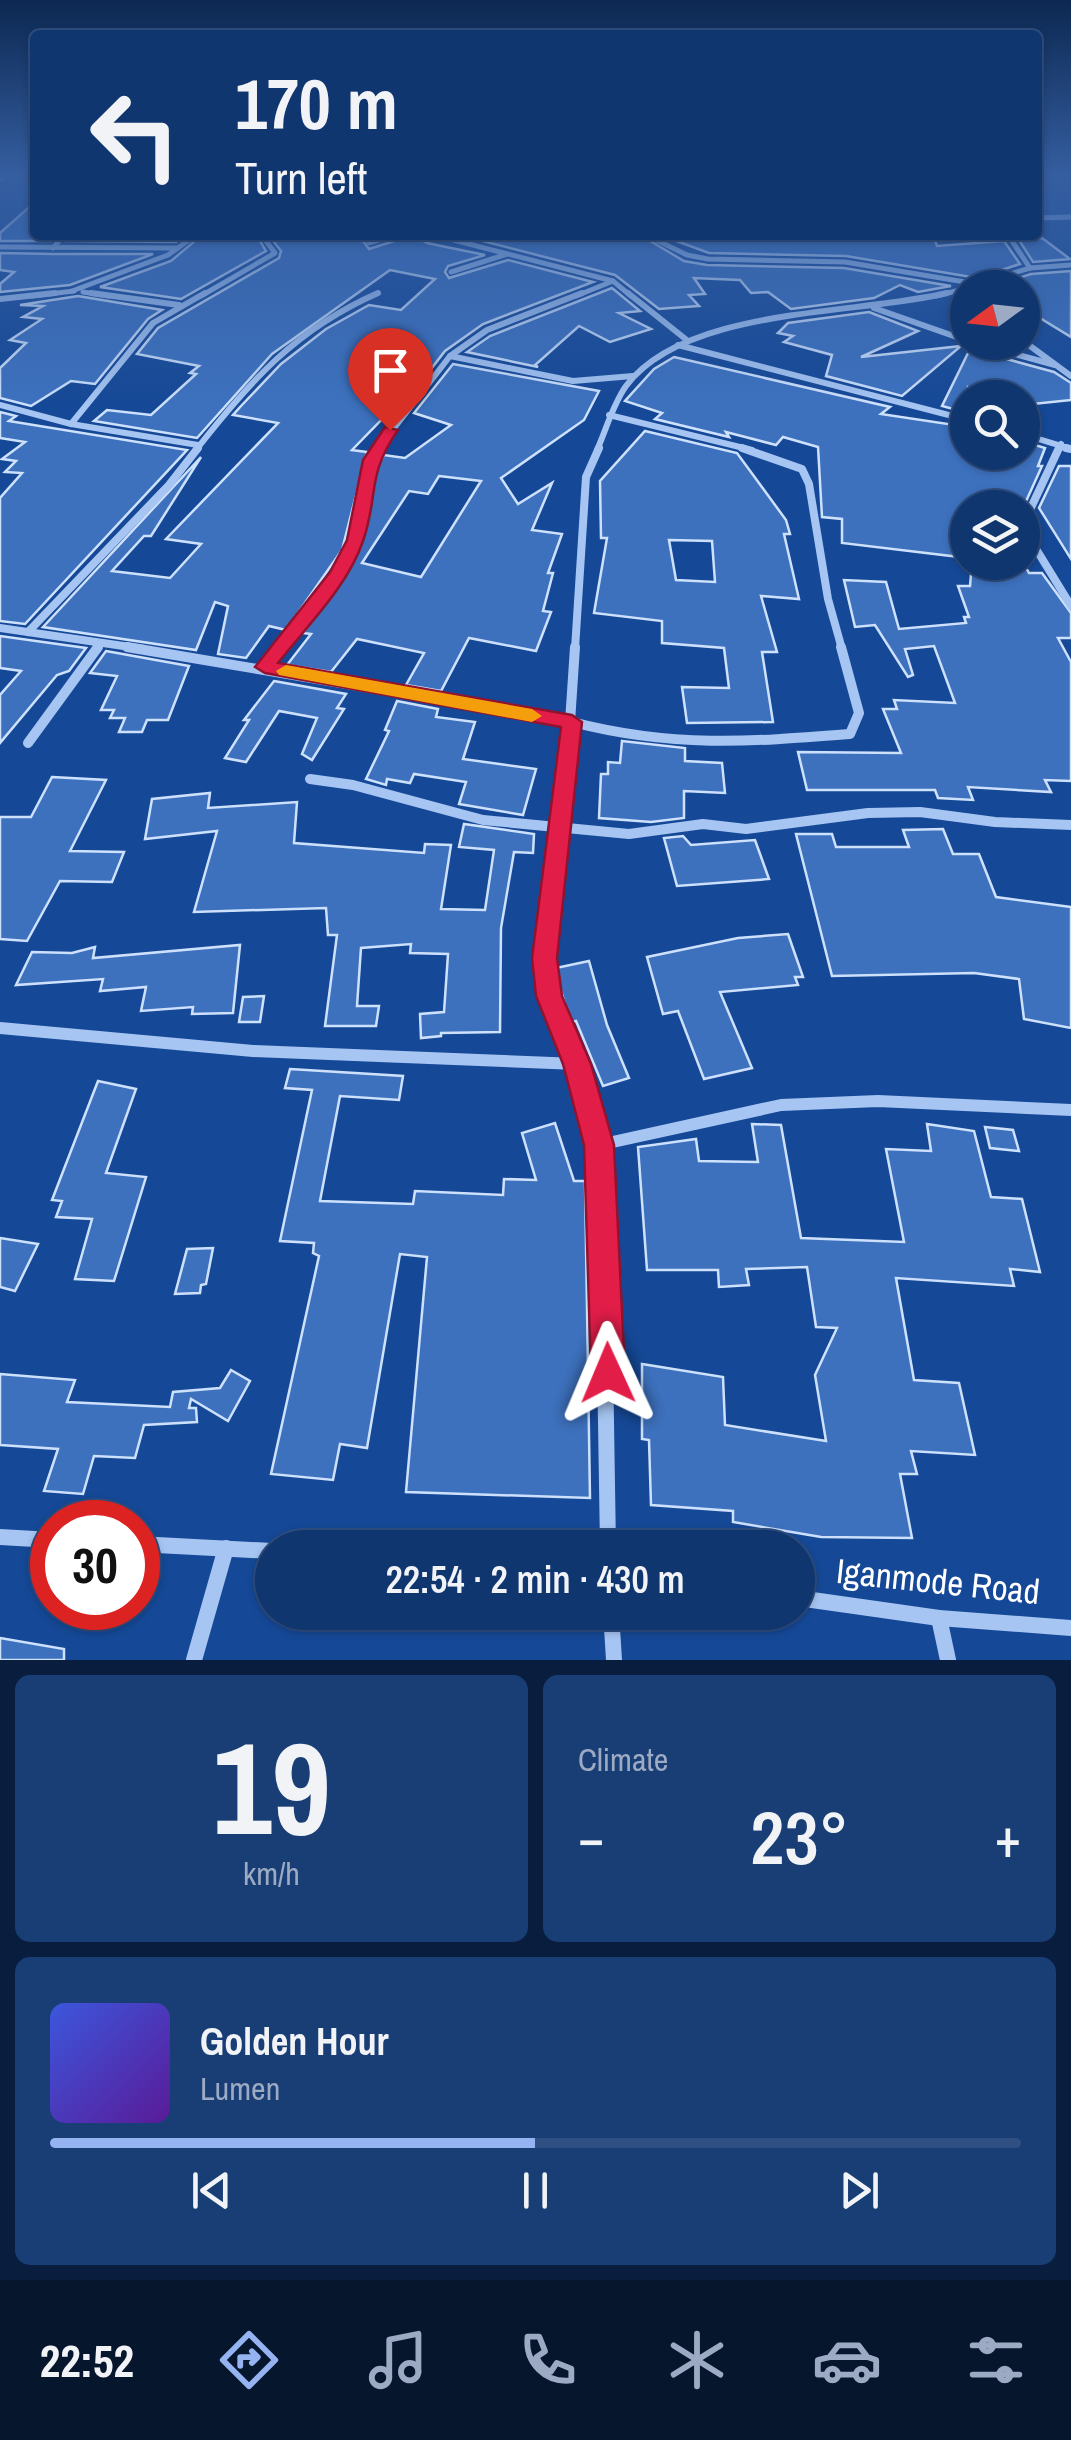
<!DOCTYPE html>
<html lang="en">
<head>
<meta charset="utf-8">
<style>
  body { margin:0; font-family:"Archivo Narrow",sans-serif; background:#193e75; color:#f1f3f6; height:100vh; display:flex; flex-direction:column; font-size:38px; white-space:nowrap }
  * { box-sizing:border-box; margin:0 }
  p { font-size:32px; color:#9cabc3 }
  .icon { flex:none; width:55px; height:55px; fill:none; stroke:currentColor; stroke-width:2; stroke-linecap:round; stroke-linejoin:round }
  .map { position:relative; height:1660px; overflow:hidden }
  .drawer { display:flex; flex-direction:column; gap:15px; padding:15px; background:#091e3e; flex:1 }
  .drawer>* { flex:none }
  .hud { position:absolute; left:30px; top:30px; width:1012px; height:210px; border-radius:10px; box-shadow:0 2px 8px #0004,0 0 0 2px #305083; background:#103670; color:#f1f3f6; overflow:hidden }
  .needle { width:65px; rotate:255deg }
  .controls { position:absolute; left:950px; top:270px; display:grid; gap:20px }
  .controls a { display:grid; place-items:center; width:90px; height:90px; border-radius:50%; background:#103670; box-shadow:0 2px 8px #0004,0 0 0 2px #305083; font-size:50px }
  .speed { position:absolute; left:30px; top:1500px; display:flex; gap:20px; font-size:50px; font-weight:700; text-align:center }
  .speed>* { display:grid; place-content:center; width:130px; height:130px; border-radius:50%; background:#103670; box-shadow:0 2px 8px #0004,0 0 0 2px #305083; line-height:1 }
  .speed .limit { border:15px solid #d22; background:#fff; color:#111 }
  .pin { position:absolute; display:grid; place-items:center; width:85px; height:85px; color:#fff; margin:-102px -42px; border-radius:50% 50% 50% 0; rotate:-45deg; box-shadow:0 0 10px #0007 }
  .pin .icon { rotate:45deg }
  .me { position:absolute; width:110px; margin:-55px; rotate:359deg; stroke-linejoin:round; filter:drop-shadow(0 0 8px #0008) }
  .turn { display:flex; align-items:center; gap:35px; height:210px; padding:0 40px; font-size:45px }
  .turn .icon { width:130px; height:130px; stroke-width:2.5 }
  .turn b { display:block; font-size:70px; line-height:85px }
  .big { font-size:75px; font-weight:600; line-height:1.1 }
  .drawer .widget { flex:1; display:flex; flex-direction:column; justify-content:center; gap:15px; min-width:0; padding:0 35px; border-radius:15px; background:#193e75 }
  .drawer .dial { align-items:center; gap:0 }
  .dial b { font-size:130px; line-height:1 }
  .song { display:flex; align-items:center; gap:30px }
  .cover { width:120px; height:120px; border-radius:15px; background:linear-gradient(135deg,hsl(230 70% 55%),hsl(270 70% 35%)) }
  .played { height:10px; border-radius:5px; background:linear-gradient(90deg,#95b2f1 50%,#305083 50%) }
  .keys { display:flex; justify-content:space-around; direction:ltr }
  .heat { display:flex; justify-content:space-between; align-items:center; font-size:55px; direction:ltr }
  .drawer .tiles { flex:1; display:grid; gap:15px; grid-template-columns:1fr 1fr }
  .widget:last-child { grid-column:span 2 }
  .trip { position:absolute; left:255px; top:1530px; width:560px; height:100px; border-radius:50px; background:#103670; box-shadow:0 2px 8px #0004,0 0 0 2px #305083; font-weight:600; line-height:100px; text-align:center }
  .tab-bar { display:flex; height:160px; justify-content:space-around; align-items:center; background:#06162d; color:#9cabc3 }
  .tab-bar .icon { width:70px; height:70px }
  .tab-bar .active { color:#95b2f1 }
  .tab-bar b { font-size:45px; color:#f1f3f6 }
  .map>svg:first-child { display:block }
  .building { fill:#3d71be; stroke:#cee1fc; stroke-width:2.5; fill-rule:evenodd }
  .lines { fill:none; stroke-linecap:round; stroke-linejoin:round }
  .street-far5 { stroke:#a6c5f2; stroke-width:5 }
  .street-far4 { stroke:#a6c5f2; stroke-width:6 }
  .street-far3 { stroke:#a6c5f2; stroke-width:8 }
  .street-far2 { stroke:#a6c5f2; stroke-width:10 }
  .street-far1 { stroke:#a6c5f2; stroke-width:12 }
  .street { stroke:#a6c5f2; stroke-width:16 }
  .route { fill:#e11d48; stroke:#92132f; stroke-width:2.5 }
  .slow { fill:#f59e0b }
  .labels { text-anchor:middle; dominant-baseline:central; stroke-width:10; stroke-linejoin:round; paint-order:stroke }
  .near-street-label { font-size:35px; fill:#fff; stroke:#154896 }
</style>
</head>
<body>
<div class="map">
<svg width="1071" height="1660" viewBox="0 0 1071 1660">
  <rect width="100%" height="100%" fill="#154896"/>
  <g class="building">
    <path d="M35,202v33h21l-5,6h-51v-8z"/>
    <path d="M70,235h115l-9,7 -109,-1z"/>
    <path d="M202,235h61l-3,6 6,10 -85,48 -81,-12 71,-26z"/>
    <path d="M278,235h96l-11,6 6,8 44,-14 14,8 58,12 -37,11 -3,6 4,6 59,-18 85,22 -110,42 -38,27 -45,58 -6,-2 -42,43 15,2 -25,98 -56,80 -17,-4 -23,32 -28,-4 10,-48 -13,-4 -19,48 -153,-23 158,-170 -50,79h-7l-32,35 58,7 31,-34 -35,-5 112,-116 -45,-8 8,-9 40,-42 45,-35 43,-24 32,5 34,-31 -45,-9 -118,84 -75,84 -103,-17 13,-11 44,5 45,-41 -6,-1 9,-7 -62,-12 21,-26 121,-70 2,-7 -7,-9z"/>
    <path d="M459,235h39l8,5 21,-5h113l44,26 23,4 137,3 107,18 -33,6 -18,-7 -26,13 -83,11 -23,-17 -17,1 -11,-13 -46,-2 11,16 -16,1 10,11 -40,3 -44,-34z"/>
    <path d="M660,235h273l4,11 67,-5 16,23 -43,14 -131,-22 -137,-3z"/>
    <path d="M1042,238l28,21 -37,3 -14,-22z"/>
    <path d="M0,253l53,1h100l-83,31 -70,7v-8l14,-12 -14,-2z"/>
    <path d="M1071,271v66l-49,-30v-19h-35l44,-14z"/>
    <path d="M612,288l28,23 -21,2 32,16 -41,13 -31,-16 -44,39 3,2 -71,-15 23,-16z"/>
    <path d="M78,296l84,14 -14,9 -53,65 -24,-3 -40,25 -31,-8v-30l26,-25 -16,-3 32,-21 -19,-2 20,-11 -23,-1z"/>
    <path d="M869,312l49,19 -57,26 100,-11 -59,50 -76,-20 6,-21 -48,-13 9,-6 -15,-3 10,-10z"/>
    <path d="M970,349l84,23 17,11v17l-38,4 -21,-17 -6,9 -38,-9v26l-26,-7z"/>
    <path d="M674,357l216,50 -9,7 87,13v25h54v-11l23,7 -7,18h4l-19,42h-55v50l-126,-15v-24l-20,-2 -4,-70 -35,-10 -7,8 -50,-13 3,5 -74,-18 7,-6 -37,-12 29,-32z"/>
    <path d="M453,364l146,27 -15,29 -83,58 17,26 34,-21 -20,47 30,4 -14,39h5l-10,38 8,1 -15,39 -67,-13 -28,53 -35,-6 18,-32 -67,-14 -26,33 -44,-7 24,-31 -8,-1 53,-77 19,-85 9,-16 21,3 46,-33 -37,-12zM439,476l42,5 -60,96 -59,-14 47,-72 19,3z"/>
    <path d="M0,412l16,4 -7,5 178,29 -162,174 -25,-3v-123l22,-25 -17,-1 11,-11 -14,-2 23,-17 -25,-4z"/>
    <path d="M645,431l92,22 49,67 4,14h-6l15,65 -38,-3 16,56h-15l11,70 -86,1 -5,-36 47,1 -5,-40 -62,-5v-22l-68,-8 13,-75h-6l-1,-57zM669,540l43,1 3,41 -39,-2z"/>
    <path d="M1059,466h12v93l-32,-51z"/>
    <path d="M972,562h51l6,11h13l29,40v25h-13l13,24v119l-26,-1 6,12 -83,-5 5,13 -35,-2 -3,-8h-128l-9,-38 103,1 -18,-44h14l-3,-9 61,3 -21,-57 -29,3 8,26 -5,2 -33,-52 -20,2 -11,-47 42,2 13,47 67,-6 -2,-6h5l-11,-31h12z"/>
    <path d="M0,636l86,12 -17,23 -12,4 -57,68v-48l21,-24 -21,-3z"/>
    <path d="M106,651l83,15 -21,54h-21l-5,12h-23l6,-14h-15l4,-8h-13l16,-34 -27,-3z"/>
    <path d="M274,681l72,13 -9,14 7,1 -32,51 -10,-6 15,-36 -38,-7 -33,51 -21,-4 24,-38h-5z"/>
    <path d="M397,701l41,8 -2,8 39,5 -12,37 73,10 -13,46 -64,-11 7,-22 -52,-8 -4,9 -23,-4 -1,6 -20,-6 23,-48 -4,-1z"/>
    <path d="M622,741l63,7v13l37,2 3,30 -41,-2v27l-33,4 -52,-4 2,-44h7v-12l12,1z"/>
    <path d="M52,777l54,3 -36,71 54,1 -12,30 -52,-1 -33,60 -27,-2v-122h31z"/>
    <path d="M210,793l-2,15 89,-6 -3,41 130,10 1,-9 26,1 -10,64 44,1 9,-60 -35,-3 5,-23 70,10 -1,19 -19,-1 -13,76 -1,104 -59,1v3l-20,2 -1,-24 24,-2 4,-58 -38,-1 1,-9 -50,4 -4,58h22l-3,20h-51l12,-91h-9l-2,-27 -132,4 23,-81 -72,8 7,-40z"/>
    <path d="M943,829l10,25h26l17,43 75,10v121l-47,-9 -5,-40 -45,-6 -142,3 -36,-142h36l4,13h73l-6,-17z"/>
    <path d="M683,836l8,9 64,-5 14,39 -92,7 -13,-48z"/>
    <path d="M788,934l15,43h-8l3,8 -78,7 32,76 -48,11 -26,-68 -15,3 -16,-57 91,-19z"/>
    <path d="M240,945l-7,68 -41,1 1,-7 -52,4 5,-24 -46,4 3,-12 -87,6 16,-33 40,1 23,-6 -2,11z"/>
    <path d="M589,961l18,64 22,53 -26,8 -27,-65 -5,1 -14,-43 -1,-11z"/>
    <path d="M264,996l-4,26h-21l4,-25z"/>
    <path d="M290,1069l113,7 -4,24 -59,-4 -20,105 93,3 2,-13 88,4 1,-16 32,1 -14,-47 33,-10 19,58h11l5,317 -184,-6 21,-235 -27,-3 -33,194 -27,-4 -7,36 -62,-6 48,-218 -6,-3 1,-10 -34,-2 32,-151 -27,-2z"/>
    <path d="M98,1081l38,8 -30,84 40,4 -32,104 -39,-2 17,-60 -36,-2 6,-16 -10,-1z"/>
    <path d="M752,1124l29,1 20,113 103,4 -18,-93 45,2 -4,-27 47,7 17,66 31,2 18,73 -30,-3 4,17 -118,-8 18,102 45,3 16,72 -64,-4 6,23h-17l12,64 -91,-1 -88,-15v-11l-82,-6 -2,-65 -7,-1v-75l81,13 2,48 101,16 -11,-66 22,-47 -21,-1 -9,-60 -61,2 3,16 -30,2 -1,-17h-71l-9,-123 58,-8 3,22 59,1z"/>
    <path d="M985,1127l28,3 6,21 -29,-3z"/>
    <path d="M0,1238l38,6 -23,47 -15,-4z"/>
    <path d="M213,1248l-7,36 -5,1 -1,8 -25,1 12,-45z"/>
    <path d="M231,1370l19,11 -22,40 -37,-22 -2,9h7l1,14 -53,3 -9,33 -41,-2 -11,38 -39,-3 14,-42 -58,-4v-71l75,6 -8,22 103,5 3,-15 47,-4z"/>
    <path d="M0,1638l64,11v11h-64z"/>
  </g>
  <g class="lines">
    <g class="street-far5">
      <path d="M0,180l8,-6"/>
      <path d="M1038,218l33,-1"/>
      <path d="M434,235l179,46 18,15"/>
      <path d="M646,235l41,20 21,4 137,3 132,22"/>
      <path d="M1008,235l22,33"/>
      <path d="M369,243l25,-8"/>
      <path d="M0,247l178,1"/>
      <path d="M53,248l11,-13"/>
      <path d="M451,272l56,-18"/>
      <path d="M974,285l56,-17 41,-3"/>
      <path d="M72,291l96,-36 28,-20"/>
      <path d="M83,292l26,4"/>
      <path d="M32,296l42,-5"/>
      <path d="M201,296l74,-43 -9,-12 6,-6"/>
      <path d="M372,296l6,-3"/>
      <path d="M576,296l37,-15"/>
      <path d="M936,296l32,-8"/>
    </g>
    <g class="street-far4">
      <path d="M91,293l88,12"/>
      <path d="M628,293l60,48"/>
      <path d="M0,299l55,-6"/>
      <path d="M874,308l94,33"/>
      <path d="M1022,340l49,36"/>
      <path d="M971,342l84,23"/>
      <path d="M678,345l290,75"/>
      <path d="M450,356l123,25 60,-5"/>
      <path d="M0,405l71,19 127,21"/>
      <path d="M609,415l143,35"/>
      <path d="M71,424l82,-101 52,-30"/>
      <path d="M1022,434l49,15"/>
      <path d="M196,450c54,-69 100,-121 182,-157"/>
      <path d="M377,450l73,-94 37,-26 95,-37"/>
      <path d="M597,450c9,-20 16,-46 29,-64 59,-79 230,-71 321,-93"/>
      <path d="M1058,450l3,-6"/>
    </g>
    <g class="street-far3">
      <path d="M742,448l60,21 7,15 19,115 14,50"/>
      <path d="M1059,448l-31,66 -3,17 46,75"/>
      <path d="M1066,448l5,1"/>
      <path d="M0,628l144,21"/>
      <path d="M28,632l141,-147 29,-37"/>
      <path d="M97,649l2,-3"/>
      <path d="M280,649c26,-32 62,-71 75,-111 10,-29 4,-65 24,-90"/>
      <path d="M575,649l11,-172 13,-29"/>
    </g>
    <g class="street-far2">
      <path d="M127,647l445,75c101,26 176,20 278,12l9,-21 -18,-66"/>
      <path d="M265,667l17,-20"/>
      <path d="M28,743l70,-96"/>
      <path d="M310,779l43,6 130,35 146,14 74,-10 43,5 122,-16 52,-1 75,10 76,3"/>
      <path d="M552,906l11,-79 12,-180"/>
    </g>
    <g class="street-far1">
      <path d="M553,903l-8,55 4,38 28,68 22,81 4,91"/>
      <path d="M0,1028l253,23 324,13"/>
      <path d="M599,1145l182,-40 97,-4 193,9"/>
    </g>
    <g class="street">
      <path d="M603,1233l5,315"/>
      <path d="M0,1537l52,3"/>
      <path d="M138,1544l134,7"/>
      <path d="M798,1598l141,20 132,10"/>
      <path d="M611,1612l3,48"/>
      <path d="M939,1618l9,42"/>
      <path d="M194,1660l32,-112"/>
    </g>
  </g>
  <linearGradient id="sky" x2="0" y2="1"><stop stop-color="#0c2852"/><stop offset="0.43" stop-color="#355ea0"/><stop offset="1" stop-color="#355ea0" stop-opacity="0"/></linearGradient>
  <rect width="1071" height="407" fill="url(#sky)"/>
  <path class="route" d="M385,427l13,3c-32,46 -19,65 -35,111 -15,45 -56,85 -85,122l294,52 10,7 -25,236 5,38 29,68 23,81 11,228 -5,12 -12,5 -12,-5 -5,-12 -7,-228 -21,-81 -27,-68 -4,-38 29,-231 -296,-54 -10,-6 75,-95 17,-32 16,-80z"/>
  <path class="slow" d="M286,665l246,44 10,7 -10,6 -253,-47 -3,-4z"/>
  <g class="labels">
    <g class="near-street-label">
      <text transform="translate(938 1581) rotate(6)">Iganmode Road</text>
    </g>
  </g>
</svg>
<div class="controls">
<a><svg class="needle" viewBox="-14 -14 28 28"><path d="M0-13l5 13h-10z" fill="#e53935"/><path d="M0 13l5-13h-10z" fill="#9cabc3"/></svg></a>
<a><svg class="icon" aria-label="search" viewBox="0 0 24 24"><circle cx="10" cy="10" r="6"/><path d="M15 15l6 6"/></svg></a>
<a><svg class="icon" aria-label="layers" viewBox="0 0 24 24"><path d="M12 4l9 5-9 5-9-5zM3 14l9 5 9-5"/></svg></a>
</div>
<div class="speed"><div class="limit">30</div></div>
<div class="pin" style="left:390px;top:430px;background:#d93025"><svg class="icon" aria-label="arrive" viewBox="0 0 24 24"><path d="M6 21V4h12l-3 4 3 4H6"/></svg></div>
<svg class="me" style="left:608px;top:1373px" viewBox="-20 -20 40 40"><path d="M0-17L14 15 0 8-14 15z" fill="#e11d48" stroke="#fff" stroke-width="4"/></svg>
<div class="trip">22:54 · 2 min · 430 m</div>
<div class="hud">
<div class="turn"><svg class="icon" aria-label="left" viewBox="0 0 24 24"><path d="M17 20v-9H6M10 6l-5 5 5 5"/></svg><div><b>170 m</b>Turn left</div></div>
</div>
</div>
<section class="drawer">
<div class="tiles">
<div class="widget dial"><b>19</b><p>km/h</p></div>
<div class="widget"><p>Climate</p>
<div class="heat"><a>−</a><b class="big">23°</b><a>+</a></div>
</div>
<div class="widget">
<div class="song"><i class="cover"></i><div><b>Golden Hour</b><p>Lumen</p></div></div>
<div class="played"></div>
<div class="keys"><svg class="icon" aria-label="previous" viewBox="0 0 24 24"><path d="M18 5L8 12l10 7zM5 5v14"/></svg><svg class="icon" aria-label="pause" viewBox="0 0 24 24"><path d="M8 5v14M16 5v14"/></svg><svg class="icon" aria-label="next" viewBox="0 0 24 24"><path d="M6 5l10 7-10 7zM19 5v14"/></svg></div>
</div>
</div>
</section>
<nav class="tab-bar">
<b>22:52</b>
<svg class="icon active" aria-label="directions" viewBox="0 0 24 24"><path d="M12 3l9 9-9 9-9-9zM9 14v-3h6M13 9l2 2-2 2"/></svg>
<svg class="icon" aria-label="music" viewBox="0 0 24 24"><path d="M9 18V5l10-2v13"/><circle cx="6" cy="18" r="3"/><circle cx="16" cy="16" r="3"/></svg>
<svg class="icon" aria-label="phone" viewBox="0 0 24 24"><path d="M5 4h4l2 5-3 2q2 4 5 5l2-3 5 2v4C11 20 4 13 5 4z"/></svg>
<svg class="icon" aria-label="climate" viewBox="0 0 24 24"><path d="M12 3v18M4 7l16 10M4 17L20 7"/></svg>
<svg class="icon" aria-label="car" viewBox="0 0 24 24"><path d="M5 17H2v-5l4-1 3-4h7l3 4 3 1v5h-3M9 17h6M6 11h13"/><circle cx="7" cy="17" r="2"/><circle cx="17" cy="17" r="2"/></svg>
<svg class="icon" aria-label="filters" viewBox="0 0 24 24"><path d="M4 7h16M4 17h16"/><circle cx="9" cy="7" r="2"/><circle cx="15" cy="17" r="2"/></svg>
</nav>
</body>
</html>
